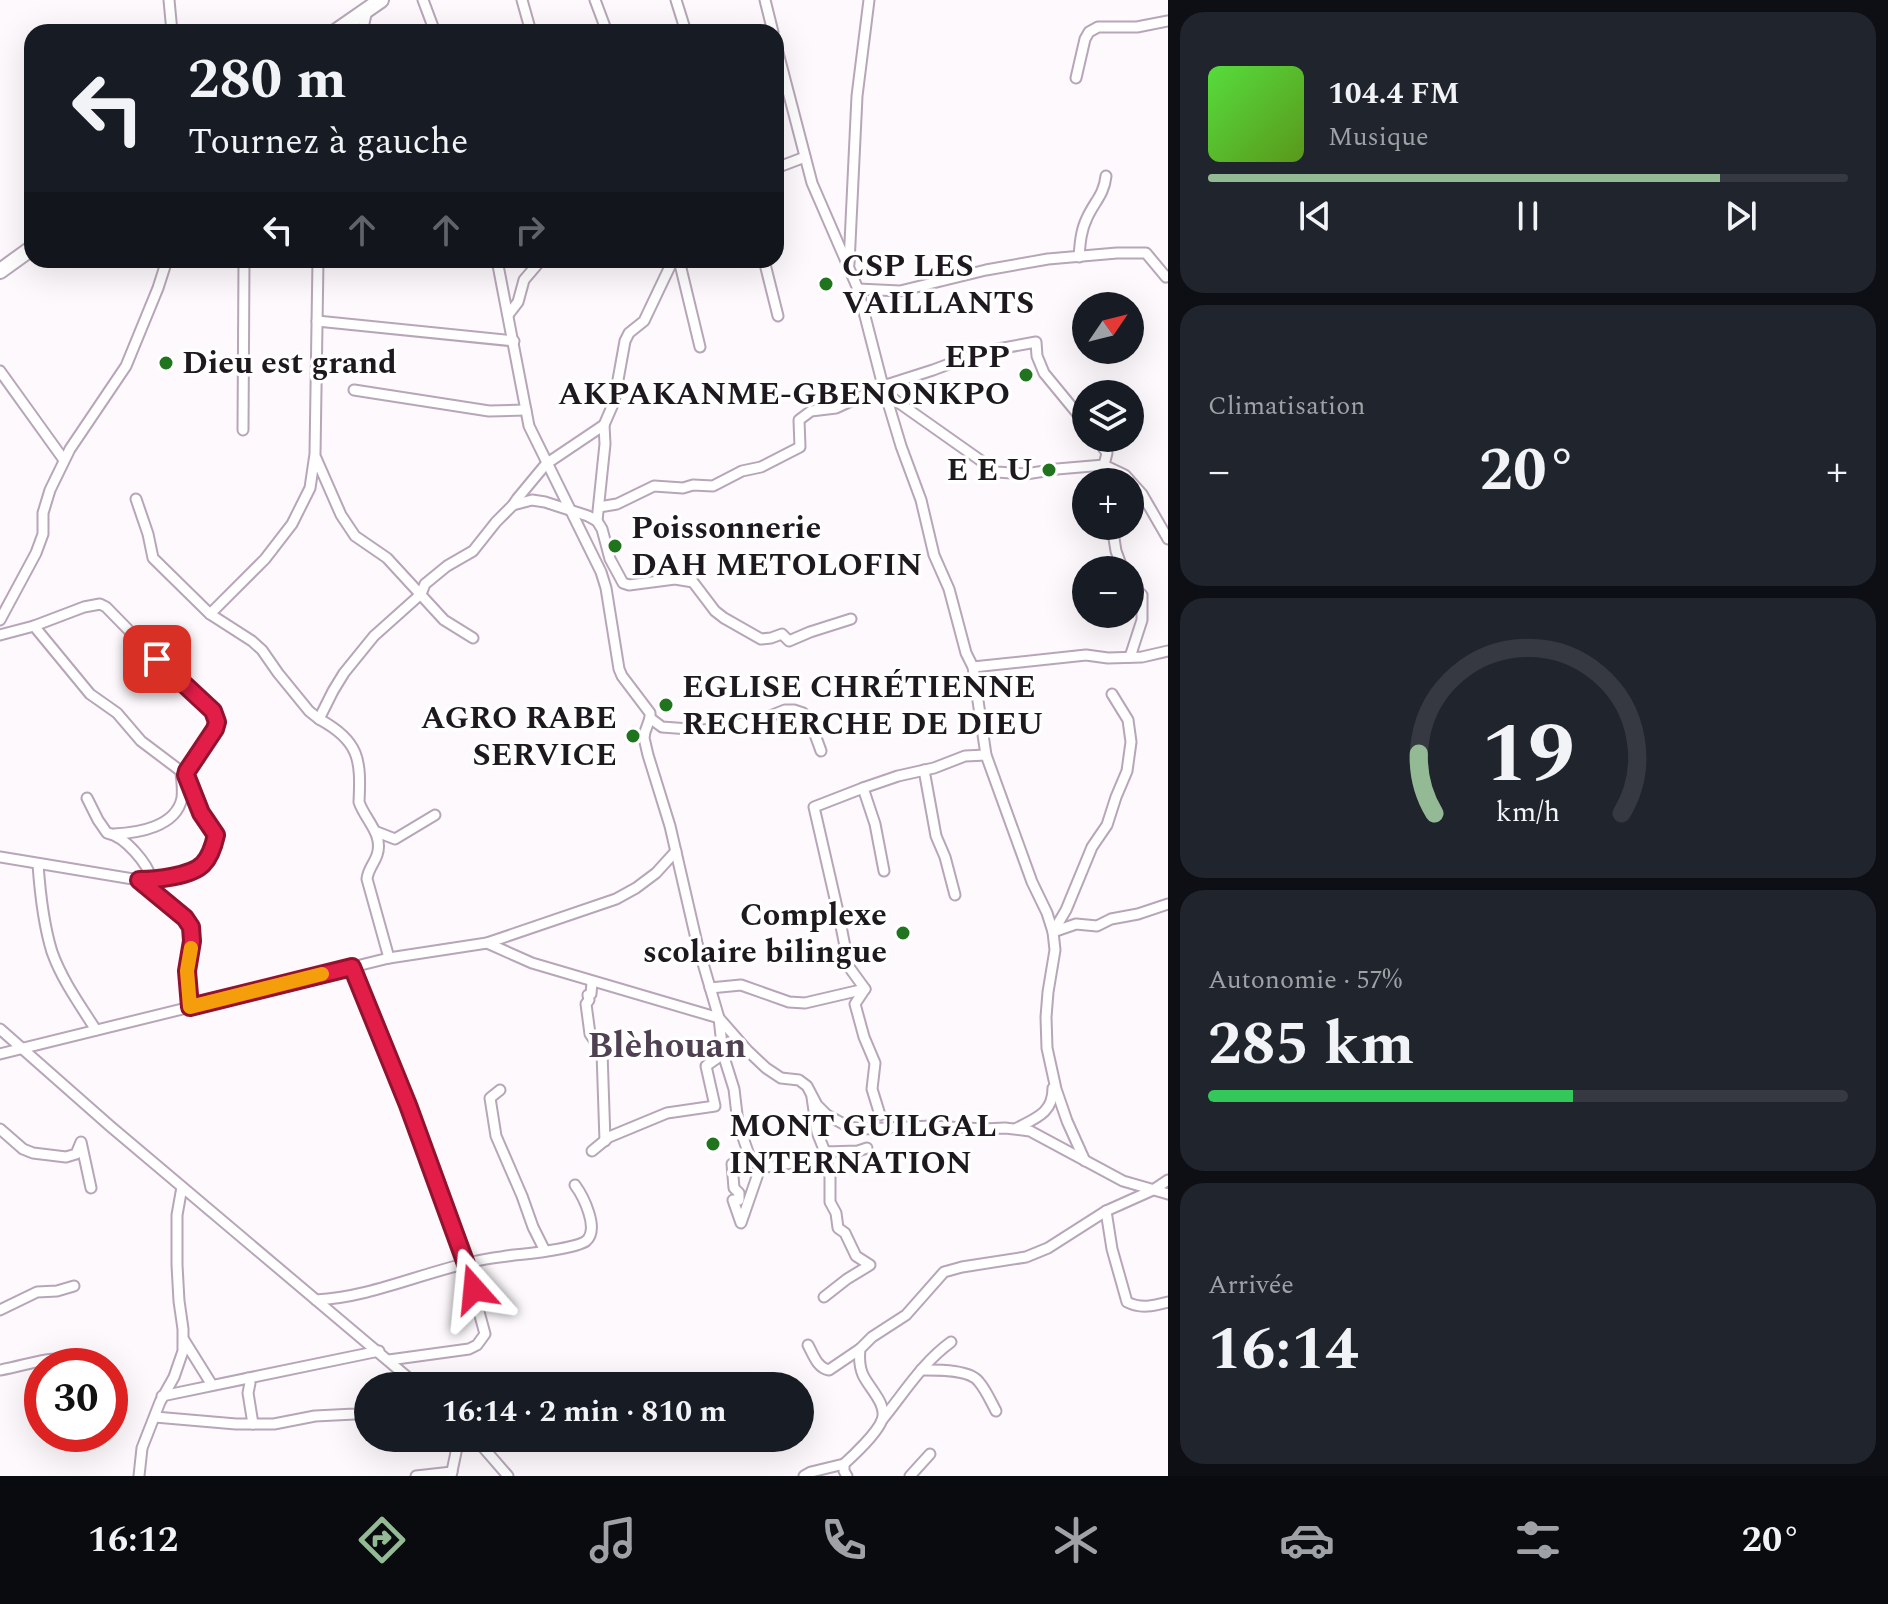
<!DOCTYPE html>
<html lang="fr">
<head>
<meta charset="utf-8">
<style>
  body { margin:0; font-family:Spectral,serif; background:#20242c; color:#f1f3f6; height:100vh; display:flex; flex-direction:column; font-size:30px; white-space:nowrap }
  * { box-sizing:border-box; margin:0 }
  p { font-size:26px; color:#9ea1a6 }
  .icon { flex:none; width:44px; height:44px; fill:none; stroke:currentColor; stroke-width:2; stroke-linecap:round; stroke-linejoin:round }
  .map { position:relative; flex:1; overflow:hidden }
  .details { display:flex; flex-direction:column; gap:12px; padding:12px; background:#0d0f14; width:720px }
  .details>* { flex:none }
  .hud { position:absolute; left:24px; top:24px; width:760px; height:244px; border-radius:24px; box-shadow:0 8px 32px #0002; background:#171b24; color:#f1f3f6; overflow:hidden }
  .needle { width:52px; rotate:55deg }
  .controls { position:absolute; left:1072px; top:292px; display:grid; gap:16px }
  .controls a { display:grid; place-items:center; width:72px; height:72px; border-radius:50%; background:#171b24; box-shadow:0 8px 32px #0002; font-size:40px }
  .speed { position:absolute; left:24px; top:1348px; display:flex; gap:16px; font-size:40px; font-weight:700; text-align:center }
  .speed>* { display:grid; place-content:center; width:104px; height:104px; border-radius:50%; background:#171b24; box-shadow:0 8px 32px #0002; line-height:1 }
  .speed .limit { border:12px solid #d22; background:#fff; color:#111 }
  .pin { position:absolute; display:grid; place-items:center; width:68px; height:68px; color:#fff; margin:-34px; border-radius:16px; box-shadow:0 4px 12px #0006 }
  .me { position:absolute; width:88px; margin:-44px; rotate:342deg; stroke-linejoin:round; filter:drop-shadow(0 0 6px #0008) }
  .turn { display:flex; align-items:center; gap:28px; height:168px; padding:0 32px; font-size:36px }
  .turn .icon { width:104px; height:104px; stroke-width:2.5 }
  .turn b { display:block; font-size:56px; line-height:68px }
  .lanes { display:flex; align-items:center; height:76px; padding:0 32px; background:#0003; justify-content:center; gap:40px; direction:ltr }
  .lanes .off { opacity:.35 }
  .big { font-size:60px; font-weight:700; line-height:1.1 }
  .details .widget { flex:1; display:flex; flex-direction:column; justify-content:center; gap:12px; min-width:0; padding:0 28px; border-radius:24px; background:#20242c }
  .details .dial { align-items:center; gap:0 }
  .dial svg { height:208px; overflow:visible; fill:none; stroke:#363941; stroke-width:7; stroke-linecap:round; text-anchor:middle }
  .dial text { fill:#f1f3f6; stroke:none }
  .song { display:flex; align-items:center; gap:24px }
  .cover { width:96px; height:96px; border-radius:12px; background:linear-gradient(135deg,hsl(110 70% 55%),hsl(90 70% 35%)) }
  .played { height:8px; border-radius:4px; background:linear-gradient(90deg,#93ba95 80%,#363941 80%) }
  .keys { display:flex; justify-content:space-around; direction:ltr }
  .heat { display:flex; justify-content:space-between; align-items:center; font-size:44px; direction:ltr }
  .charge { height:12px; border-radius:6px; background:linear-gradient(90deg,#34c759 57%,#363941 0) }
  .trip { position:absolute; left:354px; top:1372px; width:460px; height:80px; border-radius:40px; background:#171b24; box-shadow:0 8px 32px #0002; font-weight:700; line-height:80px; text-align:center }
  .tab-bar { display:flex; height:128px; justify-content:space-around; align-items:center; background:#090b0e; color:#9ea1a6 }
  .tab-bar .icon { width:56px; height:56px }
  .tab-bar .selected { color:#93ba95 }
  .tab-bar b { font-size:36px; color:#f1f3f6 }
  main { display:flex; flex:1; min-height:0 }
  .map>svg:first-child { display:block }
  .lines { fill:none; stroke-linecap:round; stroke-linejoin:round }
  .minor-casing { stroke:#b7a6b8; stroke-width:13 }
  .trunk-casing { stroke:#b7a6b8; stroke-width:18 }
  .minor { stroke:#fff; stroke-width:9 }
  .trunk { stroke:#fff; stroke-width:14 }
  .route-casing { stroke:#92132f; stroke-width:20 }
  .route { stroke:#e11d48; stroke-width:14 }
  .slow { stroke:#f59e0b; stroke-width:14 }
  .poi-dot { fill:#20741e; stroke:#fff; stroke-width:3 }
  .labels { text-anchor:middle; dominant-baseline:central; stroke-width:7; stroke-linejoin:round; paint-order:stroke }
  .poi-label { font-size:32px; font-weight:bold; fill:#1e181f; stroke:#fff; text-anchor:start }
  .quarter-label { font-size:36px; font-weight:bold; fill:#4f4151; stroke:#fff }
</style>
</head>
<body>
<main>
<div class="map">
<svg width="1168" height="1476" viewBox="0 0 1168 1476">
  <rect width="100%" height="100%" fill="#fdf9fd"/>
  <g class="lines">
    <defs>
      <g id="minor">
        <path d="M169,0l3,32"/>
        <path d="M423,0l12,32"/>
        <path d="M522,0l9,32"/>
        <path d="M595,0l12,32"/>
        <path d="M676,0l10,32"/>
        <path d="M765,0l8,32"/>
        <path d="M362,32l5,-22"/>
        <path d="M776,45l36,138 46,106 25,97 18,60 20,54 13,55 15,34 17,64 7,14 13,88 46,127 15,31 6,19 2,18 -7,42 -2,25 1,31 9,41 11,32 18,40"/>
        <path d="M1076,78l9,-39 4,-7 9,-5h39l31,-6"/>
        <path d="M776,168l29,-11"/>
        <path d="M1079,257c1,-14 2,-27 8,-39 7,-16 17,-23 19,-42"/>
        <path d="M497,260l32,166 72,146 5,16 13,81 3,7 28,37v5l-5,14 -1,6 4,17 22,71 27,117 22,75 4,36 11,35 4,34 11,32 11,13 51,-8 14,-8 -8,-20 -5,-35"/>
        <path d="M679,260l21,87"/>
        <path d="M764,260l14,56"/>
        <path d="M849,264l8,-168 12,-96"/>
        <path d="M858,289l42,2 86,-21 62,-11 69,-6h29l20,24 2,-1"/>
        <path d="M508,315l10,-13 6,-22 17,-20"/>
        <path d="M317,321l197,20"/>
        <path d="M0,371l64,89"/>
        <path d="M354,390l135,21 37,-1"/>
        <path d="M885,393l112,79 29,2 31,-5 47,-4 1,17"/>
        <path d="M243,430l1,-170"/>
        <path d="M1096,438l11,15 -3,12 21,10 17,19 26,45"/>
        <path d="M316,458l25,57 14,21 32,22 57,62 29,18"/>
        <path d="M136,499l12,35 5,24 57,56 42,27 10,9 16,23 31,38 10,8"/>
        <path d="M513,505l4,-6 29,-35 58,-39"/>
        <path d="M599,507l18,-3 37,-18 29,2 10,-3 20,1 29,-15 19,-4 39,-20 -1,-27 12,-9 25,-3 47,-22 50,-16 48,-18 55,-10 1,14 7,17 42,51"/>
        <path d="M597,521l8,-77 -1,-19 10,-23 11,-61 4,-8 15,-12 29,-61"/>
        <path d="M1112,526l4,25 7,19"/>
        <path d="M210,614l55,-55 27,-35 18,-36 5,-34 3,-194"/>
        <path d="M0,620l36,-67 7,-19v-21l7,-23 20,-41 56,-83 32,-78 9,-28"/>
        <path d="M34,626l56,68 27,19 24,28 45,34"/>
        <path d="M0,635l34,-9 50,-19 16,-3 6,3 51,52 51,47c7,7 10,13 7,23l-28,42 -1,4 20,47 10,13c-1,10 -6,21 -13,29 -11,12 -48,17 -64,16l-139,-23"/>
        <path d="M1130,657l12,-37v-25l-12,-12"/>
        <path d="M973,667l113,-12 22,3 34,-1 26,-6"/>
        <path d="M1112,694l16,26 3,22 -4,29 -11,26 -9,28 -15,22 -26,63 -13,22 23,-8 21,2 14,-7 27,-5 30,-10"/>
        <path d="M650,718l12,9 41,3 24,-3 38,-9 20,-8h9l9,3 7,8 11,30"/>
        <path d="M924,770l12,66 9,21 10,38"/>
        <path d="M863,788l-49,19 25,109 10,51 16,22 -10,15 9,33 11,26 -3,26 8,26"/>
        <path d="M87,798l11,22 9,13c18,3 41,31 45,47"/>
        <path d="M377,832l18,7 40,-24"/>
        <path d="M114,834c24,-1 62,-7 68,-36 1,-8 0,-17 -1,-25"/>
        <path d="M38,864c2,29 5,59 14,88 10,28 28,53 44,78"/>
        <path d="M884,871l-9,-47 -12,-36 35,-12 36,-8 31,-12 21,-1"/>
        <path d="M139,880c17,12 49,33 54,53l-6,38 3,36"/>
        <path d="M487,943l45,20 187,55 28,32 19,18 15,10 18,2 8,6 10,19 10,10 22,12 13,2 70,-3 52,3 21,-1 25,3 93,50 45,13"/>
        <path d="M389,958l-22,-79c1,-10 7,-15 10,-24 7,-21 -12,-35 -18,-53 2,-42 1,-61 -40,-83l14,-28 11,-18 30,-37 47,-42 4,-10 22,-18 26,-15 23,-29 17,-17 19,-5 13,2 43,14 9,5 5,8 8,30 13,24 6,2 46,-6 18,3 22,29 9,7 37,21 10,-1 11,-4 7,7 21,-9 41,-13"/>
        <path d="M352,967l56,138 58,159 19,70 -8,11 -8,4 -80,11"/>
        <path d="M592,982l-1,12 -3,1 1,5 -3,4 4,30 12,18 3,89"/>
        <path d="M710,988l31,-3 48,17 16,1 60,-14"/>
        <path d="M0,1029l110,97 308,260"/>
        <path d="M0,1054l389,-96 98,-15 129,-44 20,-11 20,-15 20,-22"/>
        <path d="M500,1090l-10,8 6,38 26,60 11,31 12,24"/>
        <path d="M1017,1128c19,-10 36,-15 36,-40"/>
        <path d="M0,1129l23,20 10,4 33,4 10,-3 5,-12 10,46"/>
        <path d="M592,1151l17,-14 58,-24 48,-7 -9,-40 17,-12"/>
        <path d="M825,1152l33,-1 9,-3"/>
        <path d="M732,1164l2,24 5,5v7h-6l8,23 19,-55"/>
        <path d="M1106,1211l6,38 15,53c14,7 26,4 41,0"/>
        <path d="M824,1297l23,-18 23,-14 -14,-9 -11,-23 -7,-5 -2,-15 -6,-11v-25l-5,-21 4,-4"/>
        <path d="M316,1300c56,-3 107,-28 161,-39 12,-3 25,-4 37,-6 14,-1 63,-7 72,-14 14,-12 -3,-45 -11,-56"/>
        <path d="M0,1310l37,-18 20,-1 17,-5"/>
        <path d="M184,1340l28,45"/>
        <path d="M808,1345c5,9 9,23 21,25l31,-21"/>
        <path d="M0,1370c19,-3 37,-10 55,-11"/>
        <path d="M921,1370c15,0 49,-1 58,12 7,8 12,20 17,29"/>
        <path d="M248,1378l2,5 -2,10 5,31"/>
        <path d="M162,1396l217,-45"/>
        <path d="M155,1417l81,7h38l41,-8 40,-2 13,-2"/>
        <path d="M882,1420c22,-27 41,-58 69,-78"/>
        <path d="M475,1438l33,38"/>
        <path d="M139,1476l3,-28 18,-46 14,-25 9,-26v-22l-4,-28 -2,-36v-50l5,-28"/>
        <path d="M416,1476l36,-4"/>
        <path d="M451,1476l8,-38"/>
        <path d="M804,1476l7,-4 33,-8"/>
        <path d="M847,1476l-3,-5v-7c10,-9 33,-31 38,-44 6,-15 -13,-32 -19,-45 -4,-9 -4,-17 -3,-26l12,-12 34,-22 38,-43 18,-5 64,-10 22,-9 58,-37 47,-21 15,-10"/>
        <path d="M910,1476l20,-22"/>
      </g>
      <g id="trunk">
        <path d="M335,32l46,-32"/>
        <path d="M0,271l32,-23"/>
      </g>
    </defs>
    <use href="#minor" class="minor-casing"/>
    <use href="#trunk" class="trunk-casing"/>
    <use href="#minor" class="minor"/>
    <use href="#trunk" class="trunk"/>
  </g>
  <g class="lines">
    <defs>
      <path id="route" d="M157,659l56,52 4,11 -2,7 -28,42 -1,4 15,38 15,22c-2,9 -6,22 -13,29 -11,12 -48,16 -64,16l46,38 6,9 1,14 -5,30 3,36 162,-40 56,138 58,159 8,25"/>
    </defs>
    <use href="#route" class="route-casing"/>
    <use href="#route" class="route"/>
    <path class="slow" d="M191,948l-4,23 3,36 132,-33"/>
  </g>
  <g class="poi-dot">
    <circle cx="826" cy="284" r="8"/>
    <circle cx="166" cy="363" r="8"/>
    <circle cx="1026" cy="375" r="8"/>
    <circle cx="1049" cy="470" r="8"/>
    <circle cx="615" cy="546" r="8"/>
    <circle cx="666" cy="705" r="8"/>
    <circle cx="633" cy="736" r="8"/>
    <circle cx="903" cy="933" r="8"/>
    <circle cx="713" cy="1144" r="8"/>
  </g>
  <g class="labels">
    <g class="poi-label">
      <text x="842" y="266">CSP LES<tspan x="842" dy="37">VAILLANTS</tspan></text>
      <text x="1010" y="357" text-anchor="end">EPP<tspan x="1010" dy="37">AKPAKANME-GBENONKPO</tspan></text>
      <text x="182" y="363">Dieu est grand</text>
      <text x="1033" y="470" text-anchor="end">E E U</text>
      <text x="631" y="528">Poissonnerie<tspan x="631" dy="37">DAH METOLOFIN</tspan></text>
      <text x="682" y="687">EGLISE CHRÉTIENNE<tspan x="682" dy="37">RECHERCHE DE DIEU</tspan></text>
      <text x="617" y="718" text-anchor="end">AGRO RABE<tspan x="617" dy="37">SERVICE</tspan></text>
      <text x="887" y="915" text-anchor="end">Complexe<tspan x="887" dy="37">scolaire bilingue</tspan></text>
      <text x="729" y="1126">MONT GUILGAL<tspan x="729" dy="37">INTERNATION</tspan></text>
    </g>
    <g class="quarter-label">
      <text x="667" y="1046">Blèhouan</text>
    </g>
  </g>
</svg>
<div class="controls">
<a><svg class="needle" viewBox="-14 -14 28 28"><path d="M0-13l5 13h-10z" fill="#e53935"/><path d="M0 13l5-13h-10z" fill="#9ea1a6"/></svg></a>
<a><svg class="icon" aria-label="layers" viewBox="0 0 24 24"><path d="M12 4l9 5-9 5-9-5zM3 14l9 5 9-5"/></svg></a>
<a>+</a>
<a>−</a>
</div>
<div class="speed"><div class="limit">30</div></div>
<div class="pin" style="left:157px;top:659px;background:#d93025"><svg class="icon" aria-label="arrive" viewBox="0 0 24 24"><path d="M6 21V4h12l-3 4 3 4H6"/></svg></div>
<svg class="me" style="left:474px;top:1289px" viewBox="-20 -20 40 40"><path d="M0-17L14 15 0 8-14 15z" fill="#e11d48" stroke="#fff" stroke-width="4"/></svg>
<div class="trip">16:14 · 2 min · 810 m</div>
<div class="hud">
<div class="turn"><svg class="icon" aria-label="left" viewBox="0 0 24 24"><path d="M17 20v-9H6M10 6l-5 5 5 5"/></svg><div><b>280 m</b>Tournez à gauche</div></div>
<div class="lanes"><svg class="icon" aria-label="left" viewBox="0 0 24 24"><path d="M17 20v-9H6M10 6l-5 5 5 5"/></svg><svg class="icon off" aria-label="ahead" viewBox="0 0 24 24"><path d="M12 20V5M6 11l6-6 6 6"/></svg><svg class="icon off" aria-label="ahead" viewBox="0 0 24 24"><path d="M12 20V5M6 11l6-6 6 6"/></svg><svg class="icon off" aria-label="right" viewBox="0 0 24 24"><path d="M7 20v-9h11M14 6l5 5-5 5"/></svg></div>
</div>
</div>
<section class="details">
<div class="widget">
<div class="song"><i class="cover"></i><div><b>104.4 FM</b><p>Musique</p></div></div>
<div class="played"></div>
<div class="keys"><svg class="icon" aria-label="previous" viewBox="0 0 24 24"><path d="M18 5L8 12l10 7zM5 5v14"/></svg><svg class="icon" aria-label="pause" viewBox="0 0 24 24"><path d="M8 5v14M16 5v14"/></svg><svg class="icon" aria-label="next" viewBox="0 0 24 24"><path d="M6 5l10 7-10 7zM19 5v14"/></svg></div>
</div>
<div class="widget"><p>Climatisation</p>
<div class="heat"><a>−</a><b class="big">20°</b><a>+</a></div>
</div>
<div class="widget dial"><svg viewBox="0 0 100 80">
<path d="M14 69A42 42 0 1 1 86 69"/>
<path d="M14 69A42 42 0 0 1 8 46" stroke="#93ba95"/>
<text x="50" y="56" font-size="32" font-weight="700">19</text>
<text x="50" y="72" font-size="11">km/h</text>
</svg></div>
<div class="widget"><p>Autonomie · 57%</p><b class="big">285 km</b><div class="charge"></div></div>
<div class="widget"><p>Arrivée</p><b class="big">16:14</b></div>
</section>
</main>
<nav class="tab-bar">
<b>16:12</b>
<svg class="icon selected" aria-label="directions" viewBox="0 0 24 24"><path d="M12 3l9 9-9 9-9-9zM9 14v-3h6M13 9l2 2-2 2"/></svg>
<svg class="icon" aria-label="music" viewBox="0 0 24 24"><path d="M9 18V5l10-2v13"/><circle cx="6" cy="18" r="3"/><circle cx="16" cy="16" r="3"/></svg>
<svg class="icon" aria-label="phone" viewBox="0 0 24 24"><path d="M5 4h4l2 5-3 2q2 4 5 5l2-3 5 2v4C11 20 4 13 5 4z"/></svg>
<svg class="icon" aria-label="climate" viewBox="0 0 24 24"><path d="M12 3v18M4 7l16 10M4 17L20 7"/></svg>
<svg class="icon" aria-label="car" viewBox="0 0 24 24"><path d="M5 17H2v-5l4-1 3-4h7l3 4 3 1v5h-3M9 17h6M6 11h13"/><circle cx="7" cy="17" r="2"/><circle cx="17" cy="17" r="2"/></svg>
<svg class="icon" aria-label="filters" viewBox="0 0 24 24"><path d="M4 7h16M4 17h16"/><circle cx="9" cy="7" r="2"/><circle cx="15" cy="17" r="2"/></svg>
<b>20°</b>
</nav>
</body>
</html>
